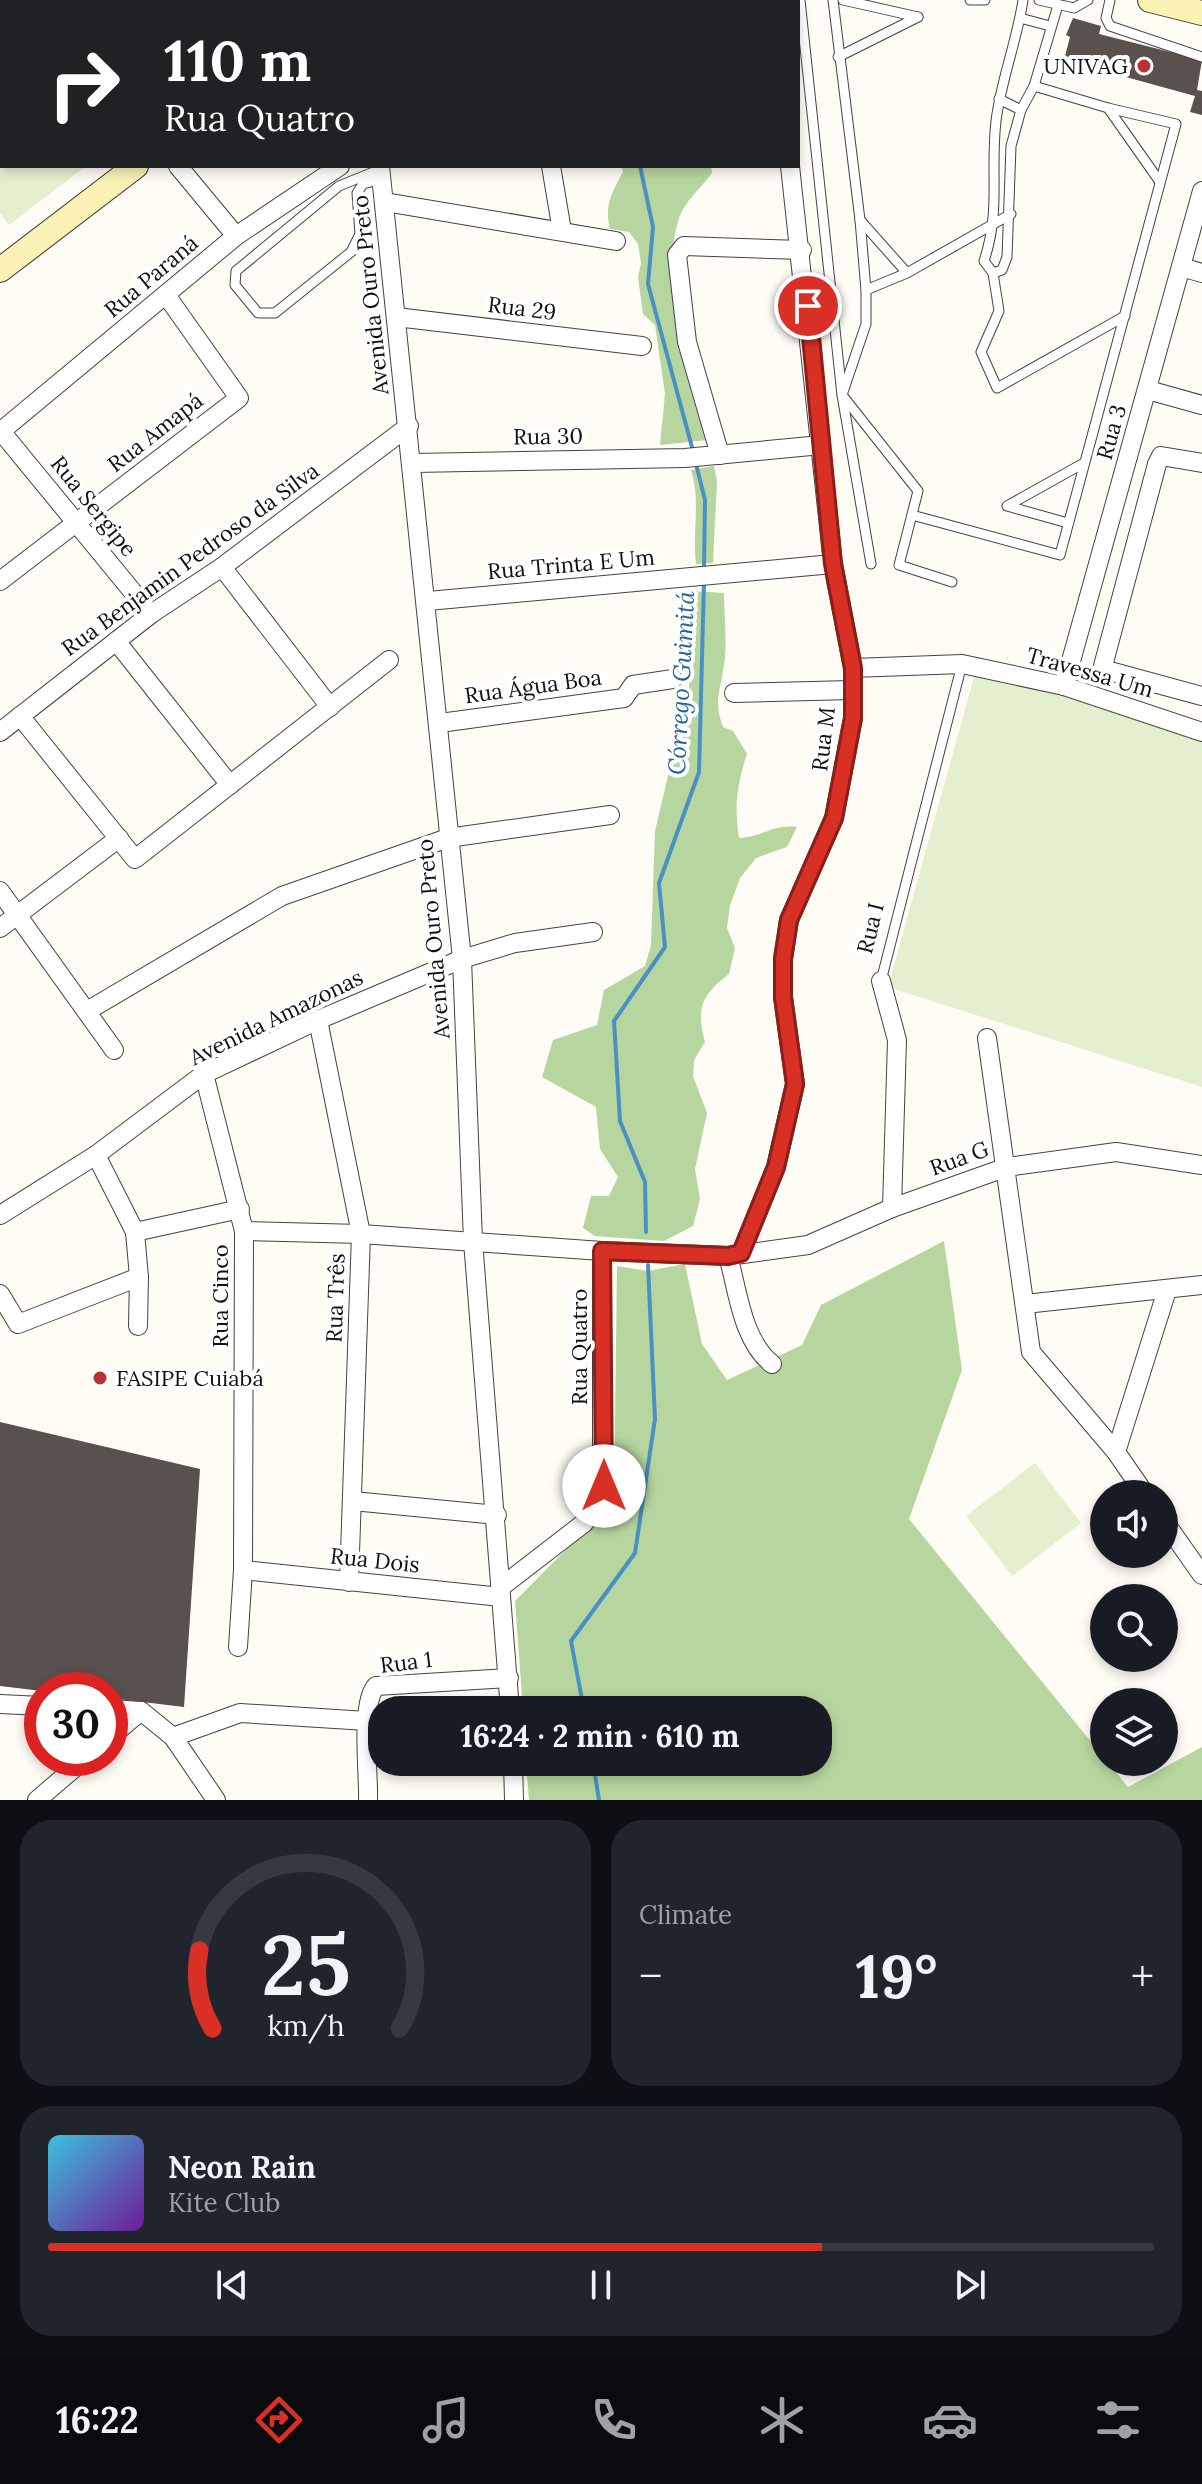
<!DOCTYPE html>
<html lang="en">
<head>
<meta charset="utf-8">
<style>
  body { margin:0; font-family:Lora,serif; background:#20242c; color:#f1f3f6; height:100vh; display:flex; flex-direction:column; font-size:30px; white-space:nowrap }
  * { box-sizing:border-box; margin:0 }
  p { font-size:26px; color:#9ea1a6 }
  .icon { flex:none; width:44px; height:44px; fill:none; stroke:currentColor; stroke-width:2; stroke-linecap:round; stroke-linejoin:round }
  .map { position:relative; height:1800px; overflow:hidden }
  .side { display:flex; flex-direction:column; gap:20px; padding:20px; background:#0d0f14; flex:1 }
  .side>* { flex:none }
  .guide { position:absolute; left:0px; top:0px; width:800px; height:168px; box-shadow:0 4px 12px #0003; background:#202124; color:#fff; overflow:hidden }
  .tools { position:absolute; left:1090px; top:1480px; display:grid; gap:16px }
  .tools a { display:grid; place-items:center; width:88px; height:88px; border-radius:50%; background:#171b24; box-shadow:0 4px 12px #0003; font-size:40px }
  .speed { position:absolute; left:24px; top:1672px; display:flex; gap:16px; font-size:40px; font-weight:700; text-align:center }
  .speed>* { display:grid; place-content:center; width:104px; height:104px; border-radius:50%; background:#171b24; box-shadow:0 4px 12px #0003; line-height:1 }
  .speed .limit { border:12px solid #d22; background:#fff; color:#111 }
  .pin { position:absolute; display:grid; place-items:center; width:68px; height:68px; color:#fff; margin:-34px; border:4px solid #fff; border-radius:50%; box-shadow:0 2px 8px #0007 }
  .me { position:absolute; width:88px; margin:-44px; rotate:0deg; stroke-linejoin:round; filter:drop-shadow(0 0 6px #0008) }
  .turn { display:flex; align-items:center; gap:28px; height:168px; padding:0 32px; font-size:36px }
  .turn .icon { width:104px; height:104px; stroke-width:2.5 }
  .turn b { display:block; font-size:56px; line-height:68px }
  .big { font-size:60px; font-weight:700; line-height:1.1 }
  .side .tile { flex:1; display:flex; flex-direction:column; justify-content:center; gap:12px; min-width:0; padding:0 28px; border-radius:32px; background:#20242c }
  .side .dial { align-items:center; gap:0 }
  .dial svg { height:208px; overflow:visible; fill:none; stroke:#363941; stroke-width:7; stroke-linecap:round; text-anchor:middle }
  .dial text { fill:#f1f3f6; stroke:none }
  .song { display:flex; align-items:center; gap:24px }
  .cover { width:96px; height:96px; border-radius:12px; background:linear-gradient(135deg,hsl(190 70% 55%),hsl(280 70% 35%)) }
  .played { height:8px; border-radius:4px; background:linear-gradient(90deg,#d93025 70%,#363941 70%) }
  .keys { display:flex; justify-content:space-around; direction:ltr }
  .heat { display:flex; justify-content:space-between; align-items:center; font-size:44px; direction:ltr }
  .side .tiles { flex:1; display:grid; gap:20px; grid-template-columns:1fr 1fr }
  .tile:last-child { grid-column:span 2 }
  .trip { position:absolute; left:368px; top:1696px; width:464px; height:80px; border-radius:32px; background:#171b24; box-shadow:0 4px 12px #0003; font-weight:700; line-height:80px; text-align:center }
  .tabs { display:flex; height:128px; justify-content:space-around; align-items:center; background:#090b0e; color:#9ea1a6 }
  .tabs .icon { width:56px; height:56px }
  .tabs .current { color:#d93025 }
  .tabs b { font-size:36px; color:#f1f3f6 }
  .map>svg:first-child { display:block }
  .forest { fill:#b7d69f }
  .pitch { fill:#e4efd0 }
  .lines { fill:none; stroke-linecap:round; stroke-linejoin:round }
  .stream { stroke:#4990c3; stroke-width:4 }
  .building { fill:#58514d }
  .lane-casing { stroke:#434343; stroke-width:11 }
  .street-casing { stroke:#434343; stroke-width:20 }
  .secondary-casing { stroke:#323232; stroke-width:26 }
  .lane { stroke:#fff; stroke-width:9 }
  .street { stroke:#fff; stroke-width:18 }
  .secondary { stroke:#f9f2b4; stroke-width:24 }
  .route-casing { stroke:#8d1f18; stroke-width:20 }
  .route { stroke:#d93025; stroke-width:14 }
  .poi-dot { fill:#b63236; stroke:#fff; stroke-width:3 }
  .labels { text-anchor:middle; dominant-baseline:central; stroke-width:8; stroke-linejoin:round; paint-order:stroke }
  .poi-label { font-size:22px; fill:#101010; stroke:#fff; text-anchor:end }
  .street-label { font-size:22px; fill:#101010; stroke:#fff }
  .water-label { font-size:24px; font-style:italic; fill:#226399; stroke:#fff }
</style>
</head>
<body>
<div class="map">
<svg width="1202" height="1800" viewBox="0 0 1202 1800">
  <rect width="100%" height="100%" fill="#fefcf4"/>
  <g class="forest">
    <path d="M621,166h90l1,7c-10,14 -28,29 -33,45 -21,69 7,155 29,222l-48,5 5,-51 -10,-69 -12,-11 -5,-37 3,-14 -3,-19 -9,-12 -19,-3c-6,-23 2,-37 13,-57z"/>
    <path d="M714,466l3,16 -4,81 -17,1c-4,-33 5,-63 -5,-94z"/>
    <path d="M691,591l33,2c0,25 4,54 -1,78 -4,25 -9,31 0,56l10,4 14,23c-10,30 -13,52 -8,84 23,-1 34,-14 58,-11l-10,20 -31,11 -16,20 -10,27 -3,23 8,20 -6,26c-28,21 -33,35 -24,68l-11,18 -1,16 14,37 -12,56 5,30 -7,27 -29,15 -69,-5 -12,-8 8,-32h18l9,-19 -18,-28 -4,-42 -54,-30 11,-37 44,-15 7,-35 41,-24 6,-21 4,-114 34,-144z"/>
    <path d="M944,1241l18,129 -53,149 219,268 74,-40v53h-673l-3,-38h292v-52h-295l-8,-109 99,-100 3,-235 31,5 37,-7 17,80 25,36 75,-35 19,-40z"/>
  </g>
  <g class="pitch">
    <path d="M0,0l27,2h-25v164h84l-77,59 -9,-12z"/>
    <path d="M976,670l226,68v349l-314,-100z"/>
    <path d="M1035,1463l46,60 -69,53 -46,-60z"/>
  </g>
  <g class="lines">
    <g class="stream">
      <path d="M633,0v2"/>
      <path d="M640,166l13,61 -5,57 45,167"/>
      <path d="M696,464l9,36 -1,70"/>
      <path d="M646,1232l-1,-50 -25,-61 -6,-100 51,-74 -6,-64 40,-111 5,-190"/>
      <path d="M584,1710l-13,-69 64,-88 20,-134 -7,-154"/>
      <path d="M593,1762l6,38"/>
    </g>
  </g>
  <g class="building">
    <path d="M1073,18l28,8 -2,8 103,26 -5,30 5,1v24l-12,-3 5,-16 -131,-36 6,-23 -4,-2z"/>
    <path d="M0,1422l200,47 -16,238 -74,-9v-8l-68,1 -42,-5z"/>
  </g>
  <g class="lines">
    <defs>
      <g id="lane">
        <path d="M800,0l42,395 29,169"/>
        <path d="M833,0l27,220 47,53"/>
        <path d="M843,0l75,17"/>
        <path d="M970,0h15"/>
        <path d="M1023,0c-6,41 -22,80 -27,121 -6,51 5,89 -12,140l9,12 6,38 -18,41 16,36 128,-72"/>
        <path d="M1039,0l35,8 14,-8"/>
        <path d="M1110,0l-4,18 4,8 92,31"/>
        <path d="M1020,18l30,8"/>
        <path d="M838,57l80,-40"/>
        <path d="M1034,86l74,22 52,74"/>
        <path d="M999,99l22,11"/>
        <path d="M381,169l-42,17 -103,85 -1,14 23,28h17l76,-61 9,-18 -3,-41 6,-9 19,-5"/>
        <path d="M860,220l6,70"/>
        <path d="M993,273l9,-3 5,-13 4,-111 10,-36 13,-24 24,-81"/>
        <path d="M912,515l148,40 116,-431 -68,-16"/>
        <path d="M1068,523l-61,-17 77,-43"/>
        <path d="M952,582l-53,-17 19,-74 -76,-96 24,-71v-34l41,-17 104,-59"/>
        <path d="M881,981l81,-317"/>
      </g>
      <g id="street">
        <path d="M101,0l1,2"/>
        <path d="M366,0v2"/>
        <path d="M521,0l1,2"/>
        <path d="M767,0v2"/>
        <path d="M178,166l58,70"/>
        <path d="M380,166l82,793 11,282 37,469"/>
        <path d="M551,166l11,65"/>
        <path d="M385,202l231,39"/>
        <path d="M1181,267l21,6"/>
        <path d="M396,317l246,29"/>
        <path d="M1148,390l54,15"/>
        <path d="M0,430l151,184"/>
        <path d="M0,432l236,-196 104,-70"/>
        <path d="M720,455l-33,-113 -10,-87 7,-9 118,4"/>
        <path d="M413,463l272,-5 136,-13"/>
        <path d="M1202,463l-41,-7 -4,8 -54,202 3,4 96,26"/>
        <path d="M222,567l108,140"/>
        <path d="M0,581l239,-183 -73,-103"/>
        <path d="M428,601l405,-37"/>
        <path d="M116,641l114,144"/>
        <path d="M853,668l109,-4 102,22 138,46"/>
        <path d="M1064,686l138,-495"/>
        <path d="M734,693l118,-3"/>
        <path d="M20,716l115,143 254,-199"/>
        <path d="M440,723l184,-25 9,-13 40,-6"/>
        <path d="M0,732l151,-118 71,-47 187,-141"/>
        <path d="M0,891l114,159"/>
        <path d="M0,928l119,-90"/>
        <path d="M881,981l16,59 -5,168"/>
        <path d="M87,1011l195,-115 166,-58 162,-23"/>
        <path d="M318,1020l43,214 -12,348"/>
        <path d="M987,1038l44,314 85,100 29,42"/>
        <path d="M204,1074l40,157 -1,339 -5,77"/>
        <path d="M96,1155l39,77 4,45 -1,49"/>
        <path d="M0,1215l96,-60 108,-81 114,-54 144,-61 53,-16 78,-11"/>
        <path d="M244,1231l117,3 241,17 126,5 80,-11 84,-37 115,-41 109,-15 86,13"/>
        <path d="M135,1232l105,-23"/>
        <path d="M741,1253l35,-86 19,-83 -12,-87v-38l6,-39 45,-102 19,-100v-50l-20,-104 -43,-398"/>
        <path d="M728,1256c10,35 14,84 44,108"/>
        <path d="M0,1294l18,30 121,-47"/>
        <path d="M1025,1304l177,-19"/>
        <path d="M1116,1452l51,-162"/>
        <path d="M353,1501l144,14"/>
        <path d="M1164,1521l38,54"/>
        <path d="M243,1570l258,27"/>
        <path d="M501,1587l83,-64 18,-23v-249"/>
        <path d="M0,1704l42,2"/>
        <path d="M110,1709l31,2"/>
        <path d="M141,1711l32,26 43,63"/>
        <path d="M110,1737l31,-26"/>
        <path d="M173,1737l67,-24 127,8"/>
        <path d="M513,1762l1,38"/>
        <path d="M37,1800l49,-42"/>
        <path d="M368,1800c1,-26 -8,-96 8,-114l133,-8"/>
      </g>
      <g id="secondary">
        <path d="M1150,0l52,13"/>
        <path d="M347,2l3,-2"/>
        <path d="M0,270l136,-104"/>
      </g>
    </defs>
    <use href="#lane" class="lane-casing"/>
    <use href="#street" class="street-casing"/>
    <use href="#secondary" class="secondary-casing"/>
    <use href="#lane" class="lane"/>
    <use href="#street" class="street"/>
    <use href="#secondary" class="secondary"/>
  </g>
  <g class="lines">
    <defs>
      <path id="route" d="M604,1486l-2,-235 126,5 13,-3 35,-86 19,-83 -12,-87v-38l6,-39 45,-102 19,-100v-50l-20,-104 -25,-258"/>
    </defs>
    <use href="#route" class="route-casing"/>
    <use href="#route" class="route"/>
  </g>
  <g class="poi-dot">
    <circle cx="1144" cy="66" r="8"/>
    <circle cx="100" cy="1378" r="8"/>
  </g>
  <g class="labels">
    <g class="poi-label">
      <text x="1128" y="66">UNIVAG</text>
      <text x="116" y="1378" text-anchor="start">FASIPE Cuiabá</text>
    </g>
    <g class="street-label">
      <text transform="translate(151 276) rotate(-40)">Rua Paraná</text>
      <text transform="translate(370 295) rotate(-96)">Avenida Ouro Preto</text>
      <text transform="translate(522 308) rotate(7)">Rua 29</text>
      <text transform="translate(155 432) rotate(-38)">Rua Amapá</text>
      <text transform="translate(1111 432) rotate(-74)">Rua 3</text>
      <text transform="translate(548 436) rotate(-1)">Rua 30</text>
      <text transform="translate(94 506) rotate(51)">Rua Sergipe</text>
      <text transform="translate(190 559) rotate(-36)">Rua Benjamin Pedroso da Silva</text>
      <text transform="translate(571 564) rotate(-5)">Rua Trinta E Um</text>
      <text transform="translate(1090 672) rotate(16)">Travessa Um</text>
      <text transform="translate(533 686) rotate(-8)">Rua Água Boa</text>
      <text transform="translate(823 739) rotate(-83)">Rua M</text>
      <text transform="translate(870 928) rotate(-76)">Rua I</text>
      <text transform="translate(433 939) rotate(-95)">Avenida Ouro Preto</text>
      <text transform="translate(276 1017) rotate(-26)">Avenida Amazonas</text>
      <text transform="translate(959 1158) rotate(-20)">Rua G</text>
      <text transform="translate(220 1296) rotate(-90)">Rua Cinco</text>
      <text transform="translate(335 1298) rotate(-88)">Rua Três</text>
      <text transform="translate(579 1347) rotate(-90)">Rua Quatro</text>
      <text transform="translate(375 1560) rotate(6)">Rua Dois</text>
      <text transform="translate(406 1662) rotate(-7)">Rua 1</text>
    </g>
    <g class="water-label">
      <text transform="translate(681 683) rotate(-87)">Córrego Guimitá</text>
    </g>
  </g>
</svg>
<div class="tools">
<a><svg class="icon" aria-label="sound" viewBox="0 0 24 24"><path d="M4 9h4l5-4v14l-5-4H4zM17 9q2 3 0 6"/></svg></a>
<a><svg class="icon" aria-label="search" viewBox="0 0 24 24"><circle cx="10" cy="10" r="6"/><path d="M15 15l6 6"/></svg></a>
<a><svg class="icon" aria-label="layers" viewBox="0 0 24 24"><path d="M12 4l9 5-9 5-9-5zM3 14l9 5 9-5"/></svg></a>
</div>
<div class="speed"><div class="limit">30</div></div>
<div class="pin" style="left:808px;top:306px;background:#d93025"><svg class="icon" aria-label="arrive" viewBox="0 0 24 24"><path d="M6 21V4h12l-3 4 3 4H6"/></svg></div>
<svg class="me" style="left:604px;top:1486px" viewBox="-20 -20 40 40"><circle r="19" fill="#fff"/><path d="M0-13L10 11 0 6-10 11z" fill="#d93025"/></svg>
<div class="trip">16:24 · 2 min · 610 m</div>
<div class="guide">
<div class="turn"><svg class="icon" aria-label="right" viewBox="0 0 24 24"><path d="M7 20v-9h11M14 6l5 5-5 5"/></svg><div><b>110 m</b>Rua Quatro</div></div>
</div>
</div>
<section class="side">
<div class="tiles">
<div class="tile dial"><svg viewBox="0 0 100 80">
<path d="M14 69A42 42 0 1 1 86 69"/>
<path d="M14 69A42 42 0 0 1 9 39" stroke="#d93025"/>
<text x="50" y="56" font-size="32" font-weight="700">25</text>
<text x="50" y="72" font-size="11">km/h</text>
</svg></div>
<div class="tile"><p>Climate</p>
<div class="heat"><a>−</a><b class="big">19°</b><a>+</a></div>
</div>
<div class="tile">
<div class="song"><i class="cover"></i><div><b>Neon Rain</b><p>Kite Club</p></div></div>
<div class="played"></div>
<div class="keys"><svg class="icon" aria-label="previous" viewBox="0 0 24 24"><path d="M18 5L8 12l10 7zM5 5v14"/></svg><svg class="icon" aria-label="pause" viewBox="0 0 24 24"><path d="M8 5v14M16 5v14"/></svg><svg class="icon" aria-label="next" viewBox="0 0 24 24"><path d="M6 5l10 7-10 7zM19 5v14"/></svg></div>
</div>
</div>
</section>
<nav class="tabs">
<b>16:22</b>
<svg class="icon current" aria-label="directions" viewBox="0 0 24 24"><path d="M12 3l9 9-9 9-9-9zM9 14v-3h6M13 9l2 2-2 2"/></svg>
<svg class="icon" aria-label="music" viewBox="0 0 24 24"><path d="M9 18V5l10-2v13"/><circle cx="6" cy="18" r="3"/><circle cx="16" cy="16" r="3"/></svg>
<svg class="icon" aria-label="phone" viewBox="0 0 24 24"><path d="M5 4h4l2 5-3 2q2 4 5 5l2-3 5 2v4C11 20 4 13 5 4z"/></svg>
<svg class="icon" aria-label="climate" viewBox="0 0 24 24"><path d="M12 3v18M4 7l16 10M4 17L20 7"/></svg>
<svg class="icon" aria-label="car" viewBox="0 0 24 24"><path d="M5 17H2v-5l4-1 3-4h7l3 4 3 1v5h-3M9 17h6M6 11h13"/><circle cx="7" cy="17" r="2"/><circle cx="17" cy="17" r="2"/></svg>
<svg class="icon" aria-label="filters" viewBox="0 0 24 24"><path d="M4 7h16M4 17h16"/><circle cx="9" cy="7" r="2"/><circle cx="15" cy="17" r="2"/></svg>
</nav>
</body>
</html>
